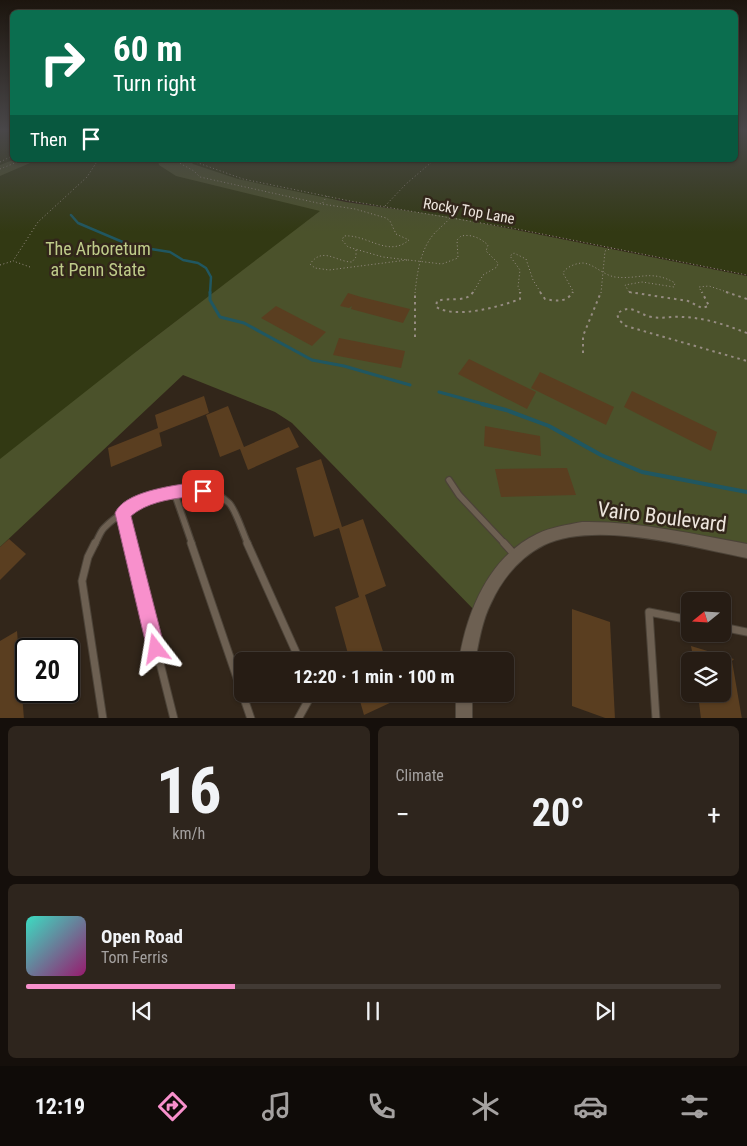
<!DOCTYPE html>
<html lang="en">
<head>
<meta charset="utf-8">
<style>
  body { margin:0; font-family:"Roboto Condensed",sans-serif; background:#2e251d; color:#f1f3f6; height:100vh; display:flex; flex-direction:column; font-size:19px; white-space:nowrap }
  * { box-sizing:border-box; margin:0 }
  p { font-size:16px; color:#a4a1a0 }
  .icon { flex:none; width:28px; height:28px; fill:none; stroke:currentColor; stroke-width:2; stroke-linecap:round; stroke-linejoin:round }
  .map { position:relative; height:718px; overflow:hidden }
  .panel { display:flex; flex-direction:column; gap:8px; padding:8px; background:#150f0b; flex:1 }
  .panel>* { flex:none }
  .guide { position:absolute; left:10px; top:10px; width:728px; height:152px; border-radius:8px; box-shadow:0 1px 4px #0004,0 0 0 1px #423a34; background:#0b6e4f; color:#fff; overflow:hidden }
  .needle { width:32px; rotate:252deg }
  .controls { position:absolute; left:681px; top:592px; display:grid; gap:10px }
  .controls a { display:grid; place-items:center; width:50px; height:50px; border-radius:8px; background:#261c14; box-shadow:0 1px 4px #0004,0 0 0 1px #423a34; font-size:25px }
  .speed { position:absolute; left:15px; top:638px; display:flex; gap:10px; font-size:25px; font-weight:700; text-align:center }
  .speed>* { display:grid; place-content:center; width:65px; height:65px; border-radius:50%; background:#261c14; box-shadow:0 1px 4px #0004,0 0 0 1px #423a34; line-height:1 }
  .speed .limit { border:2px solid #111; border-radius:8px; background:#fff; color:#111 }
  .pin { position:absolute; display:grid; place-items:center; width:42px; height:42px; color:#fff; margin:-21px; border-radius:10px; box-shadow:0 2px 8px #0006 }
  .me { position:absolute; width:55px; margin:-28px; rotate:346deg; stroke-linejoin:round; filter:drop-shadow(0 0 4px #0008) }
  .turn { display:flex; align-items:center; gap:18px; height:105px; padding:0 20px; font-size:22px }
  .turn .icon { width:65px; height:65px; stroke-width:2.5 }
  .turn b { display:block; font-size:35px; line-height:42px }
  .then { display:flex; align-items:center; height:48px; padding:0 20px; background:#0003; gap:10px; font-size:19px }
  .big { font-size:38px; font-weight:700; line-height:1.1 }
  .panel .tile { flex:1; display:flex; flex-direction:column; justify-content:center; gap:8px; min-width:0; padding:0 18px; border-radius:8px; background:#2e251d }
  .panel .dial { align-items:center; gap:0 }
  .dial b { font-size:65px; line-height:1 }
  .song { display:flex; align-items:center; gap:15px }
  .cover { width:60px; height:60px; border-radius:8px; background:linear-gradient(135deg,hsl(170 70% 55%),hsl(320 70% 35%)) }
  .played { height:5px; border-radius:2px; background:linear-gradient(90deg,#f890cc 30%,#423a34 30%) }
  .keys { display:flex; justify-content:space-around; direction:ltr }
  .heat { display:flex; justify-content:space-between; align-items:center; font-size:28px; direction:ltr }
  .panel .tiles { flex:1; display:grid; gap:8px; grid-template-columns:1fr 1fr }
  .tile:last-child { grid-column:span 2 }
  .trip { position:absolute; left:234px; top:652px; width:280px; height:50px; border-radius:8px; background:#261c14; box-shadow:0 1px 4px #0004,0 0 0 1px #423a34; font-weight:700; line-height:50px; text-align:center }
  .menu { display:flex; height:80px; justify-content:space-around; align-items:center; background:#0f0b08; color:#a4a1a0 }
  .menu .icon { width:35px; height:35px }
  .menu .active { color:#f890cc }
  .menu b { font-size:22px; color:#f1f3f6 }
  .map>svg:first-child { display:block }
  .green { fill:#323913 }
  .forest { fill:#4b522b }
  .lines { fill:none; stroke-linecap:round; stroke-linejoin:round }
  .stream-far2 { stroke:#205761; stroke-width:2.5 }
  .stream-far1 { stroke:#205761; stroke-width:3 }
  .stream { stroke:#205761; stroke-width:4 }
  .building { fill:#5a3e20 }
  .service-far1-casing { stroke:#4c4338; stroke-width:8 }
  .service-casing { stroke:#4c4338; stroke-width:9 }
  .tertiary-casing { stroke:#4c4338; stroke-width:2 }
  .path-far1 { stroke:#968c82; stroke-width:1; stroke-dasharray:1 2.5; stroke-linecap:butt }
  .path { stroke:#968c82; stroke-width:2; stroke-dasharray:2.5 4; stroke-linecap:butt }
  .service-far1 { stroke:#6d6052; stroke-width:5.5 }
  .service { stroke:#6d6052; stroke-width:7 }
  .tertiary { fill:#6d6052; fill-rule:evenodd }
  .route { fill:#f890cc; stroke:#a15e85 }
  .labels { text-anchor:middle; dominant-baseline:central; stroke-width:5; stroke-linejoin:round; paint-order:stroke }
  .far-street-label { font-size:15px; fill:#eee6de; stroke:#32261a }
  .park-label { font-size:18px; fill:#bfcc8a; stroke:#32261a }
  .near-street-label { font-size:21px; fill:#eee6de; stroke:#32261a }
</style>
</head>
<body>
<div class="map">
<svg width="747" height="719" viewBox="0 0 747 719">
  <rect width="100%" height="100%" fill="#32261a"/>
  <path class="green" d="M0,131h12v29h723v-29h12v144l-230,-46 -180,-30 -200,152 -137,166z"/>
  <g class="forest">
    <path d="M13,160h24l-37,16v-11z"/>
    <path d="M158,160h31l4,4 45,15 108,23 105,15 296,59v279l-159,-27 -73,27 -37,59 -186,-191 -17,-11 -92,-37 -183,172v-88l137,-108 183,-140 -144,-35 -17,-11z"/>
  </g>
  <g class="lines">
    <path class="stream-far2" d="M71,215l7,8 54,23 38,6 13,8 15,3 8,5 5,9 -1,16"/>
    <g class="stream-far1">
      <path d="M210,292v8l10,17 24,6 68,37 32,6 66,19"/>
      <path d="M439,392l48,13"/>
    </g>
    <path class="stream" d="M482,404l24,6 43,16 52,29 41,17 105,20"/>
  </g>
  <g class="building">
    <path d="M348,293l13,4 49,12 -7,14 -52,-14 1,-3 -3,2 -9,-2z"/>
    <path d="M276,306l50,26 -14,14 -51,-28z"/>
    <path d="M339,338l66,13 -4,17 -68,-13z"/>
    <path d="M469,359l67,33 -9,17 -69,-35z"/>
    <path d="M540,372l74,35 -8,18 -75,-37z"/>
    <path d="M632,391l85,41 -6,19 -87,-44z"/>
    <path d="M204,396l5,17 -50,20v-2l3,15 -51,21 -3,-19 50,-20 -3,-13z"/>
    <path d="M228,406l16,41 45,-20 10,20 -51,23 -8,-21 -20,8 -14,-42z"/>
    <path d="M485,426l55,10 1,20 -57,-10z"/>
    <path d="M321,459l21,68 21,-8 23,67 -21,9 21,66h-36l-15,-54 24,-10 -20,-69 -25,9 -18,-69z"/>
    <path d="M567,468l9,27 -75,2 -6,-28z"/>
    <path d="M9,539l17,15 -26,26v-33z"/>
    <path d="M572,609l38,13 5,97h-7l-36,-13z"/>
    <path d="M17,631l7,88h-24v-78z"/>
    <path d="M691,646l43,13 -2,2 10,58h-41l-3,-25h24v-33h-28z"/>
    <path d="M358,694h51l-45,21z"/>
  </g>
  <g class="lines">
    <defs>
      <g id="service-far1">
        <path d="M449,480l10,15 46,49"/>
        <path d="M174,492l18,52"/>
        <path d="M123,513l8,31"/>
        <path d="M95,544c3,-5 5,-12 9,-16 26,-27 93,-56 125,-25 7,7 14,31 19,41"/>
      </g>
      <g id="service">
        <path d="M95,543l-7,14 -6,24 21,138"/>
        <path d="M130,543l44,176"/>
        <path d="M191,543l60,176"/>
        <path d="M247,543l53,118"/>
        <path d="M504,543l10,11"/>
        <path d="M722,627l25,5"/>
        <path d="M298,719l10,-18v-7"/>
        <path d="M656,719l-7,-107 41,8"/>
      </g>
      <g id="tertiary">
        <path d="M582,522c56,-1 110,12 165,22v14c-55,-11 -151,-38 -203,-13 -24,12 -42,34 -53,58 -9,18 -12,38 -16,58h-16c8,-50 30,-104 78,-127 14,-7 30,-9 45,-12z"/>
        <rect x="456" y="694" width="16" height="25"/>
      </g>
    </defs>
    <use href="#service-far1" class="service-far1-casing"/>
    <use href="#service" class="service-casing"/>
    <use href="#tertiary" class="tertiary-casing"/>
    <g class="path-far1">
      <path d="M174,160l20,11 6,6 122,27"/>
      <path d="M190,160l53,19 107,22 167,28 230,46"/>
      <path d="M0,162l12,-6"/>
      <path d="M0,169l22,-9"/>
      <path d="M327,196l-5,8 33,5 31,9 4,3 6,13 13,6c-21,18 -42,-6 -65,-4l-2,4 6,7 35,10 59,7 16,-6 -1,-18 4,-4c11,-2 19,2 27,9l-2,6 12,12 -1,4 -14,8 -10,18"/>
      <path d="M385,206l21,-22 28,-24"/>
      <path d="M356,250v7l-4,5c-16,0 -29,-16 -42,2l5,4 14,2 78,-10"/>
      <path d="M0,265l13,-4"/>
      <path d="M30,267l-17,-6 25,-39 49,-45 11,-17"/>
      <path d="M415,293c2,-19 5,-42 18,-58 5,-6 12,-11 17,-17"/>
      <path d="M521,293l-3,-6 2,-17 -10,-14 4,-3 12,6 7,21 8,13"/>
      <path d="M572,293l1,-2 -10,-18c3,-6 13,-10 20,-10 11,1 20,12 32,14 24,3 36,-8 60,6l-1,4 -32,-5 -17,3 4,7 3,1"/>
      <path d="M601,293l4,-42 7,-3"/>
      <path d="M702,293l-3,-6 10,-1 21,7"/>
    </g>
    <g class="path">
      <path d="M473,292c-6,11 -25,5 -36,9l-1,6c20,12 63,0 84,-8v-7"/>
      <path d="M540,292l5,7c11,2 21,4 28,-7"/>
      <path d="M629,292l59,9 14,7 7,-2 -7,-14"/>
      <path d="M726,292l21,7"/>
      <path d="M747,333c-21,-8 -41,-15 -64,-16 -10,-1 -21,2 -31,0 -14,-2 -21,-15 -35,-3l2,6 7,6 121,35"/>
      <path d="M415,337v-45"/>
      <path d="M583,353v-17l18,-44"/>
    </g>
    <use href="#service-far1" class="service-far1"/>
    <use href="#service" class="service"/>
    <use href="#tertiary" class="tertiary"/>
  </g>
  <linearGradient id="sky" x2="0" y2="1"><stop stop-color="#1c150e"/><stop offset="0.56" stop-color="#494749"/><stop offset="1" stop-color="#494749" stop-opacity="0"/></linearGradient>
  <rect width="747" height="232" fill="url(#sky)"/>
  <path class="route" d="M190,483l18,3 2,5 -2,5c-7,3 -13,0 -20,1 -19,2 -42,6 -57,19l34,133 -2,6 -7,3 -6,-3 -3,-6 -32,-136c9,-21 55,-27 75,-30z"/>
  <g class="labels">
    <g class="far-street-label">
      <text transform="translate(469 211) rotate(10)">Rocky Top Lane</text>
    </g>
    <g class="park-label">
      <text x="98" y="248">The Arboretum<tspan x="98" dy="21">at Penn State</tspan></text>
    </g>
    <g class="near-street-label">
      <text transform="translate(662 517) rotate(7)">Vairo Boulevard</text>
    </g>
  </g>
</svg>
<div class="controls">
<a><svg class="needle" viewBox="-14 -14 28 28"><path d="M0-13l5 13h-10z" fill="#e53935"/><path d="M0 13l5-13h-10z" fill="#a4a1a0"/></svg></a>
<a><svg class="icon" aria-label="layers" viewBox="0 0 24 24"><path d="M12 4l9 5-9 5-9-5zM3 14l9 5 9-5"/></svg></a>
</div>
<div class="speed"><div class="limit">20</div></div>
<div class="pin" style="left:203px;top:491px;background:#d93025"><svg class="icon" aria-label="arrive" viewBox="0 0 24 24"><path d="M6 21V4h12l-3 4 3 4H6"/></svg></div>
<svg class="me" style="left:156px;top:649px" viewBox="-20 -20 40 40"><path d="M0-17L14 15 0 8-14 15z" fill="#f890cc" stroke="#fff" stroke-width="4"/></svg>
<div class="trip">12:20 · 1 min · 100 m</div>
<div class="guide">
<div class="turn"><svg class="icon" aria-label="right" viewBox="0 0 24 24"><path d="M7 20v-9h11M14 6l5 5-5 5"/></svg><div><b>60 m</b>Turn right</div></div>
<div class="then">Then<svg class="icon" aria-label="arrive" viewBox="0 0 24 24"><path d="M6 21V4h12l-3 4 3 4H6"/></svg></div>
</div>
</div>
<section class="panel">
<div class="tiles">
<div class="tile dial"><b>16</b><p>km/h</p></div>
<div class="tile"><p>Climate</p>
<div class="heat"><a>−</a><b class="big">20°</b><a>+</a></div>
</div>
<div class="tile">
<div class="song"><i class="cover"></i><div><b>Open Road</b><p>Tom Ferris</p></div></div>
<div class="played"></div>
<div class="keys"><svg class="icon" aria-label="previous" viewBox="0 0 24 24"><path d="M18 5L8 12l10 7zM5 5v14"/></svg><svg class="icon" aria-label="pause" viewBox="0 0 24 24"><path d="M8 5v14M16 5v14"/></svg><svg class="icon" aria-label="next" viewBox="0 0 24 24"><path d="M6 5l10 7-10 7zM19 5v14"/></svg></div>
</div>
</div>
</section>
<nav class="menu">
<b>12:19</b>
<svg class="icon active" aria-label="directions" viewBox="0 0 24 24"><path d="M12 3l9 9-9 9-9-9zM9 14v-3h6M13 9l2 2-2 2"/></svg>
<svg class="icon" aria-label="music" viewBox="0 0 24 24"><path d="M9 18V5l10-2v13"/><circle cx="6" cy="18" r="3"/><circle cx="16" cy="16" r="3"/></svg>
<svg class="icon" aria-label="phone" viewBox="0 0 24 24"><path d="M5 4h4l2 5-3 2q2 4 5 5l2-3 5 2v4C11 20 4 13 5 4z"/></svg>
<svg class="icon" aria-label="climate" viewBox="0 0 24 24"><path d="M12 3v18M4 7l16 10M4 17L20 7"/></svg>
<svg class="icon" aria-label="car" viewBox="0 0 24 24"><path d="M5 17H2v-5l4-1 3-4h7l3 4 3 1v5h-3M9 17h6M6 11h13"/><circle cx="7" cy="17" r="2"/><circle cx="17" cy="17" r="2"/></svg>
<svg class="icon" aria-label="filters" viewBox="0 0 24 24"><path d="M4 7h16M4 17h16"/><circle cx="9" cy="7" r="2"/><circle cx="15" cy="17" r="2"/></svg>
</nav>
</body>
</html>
